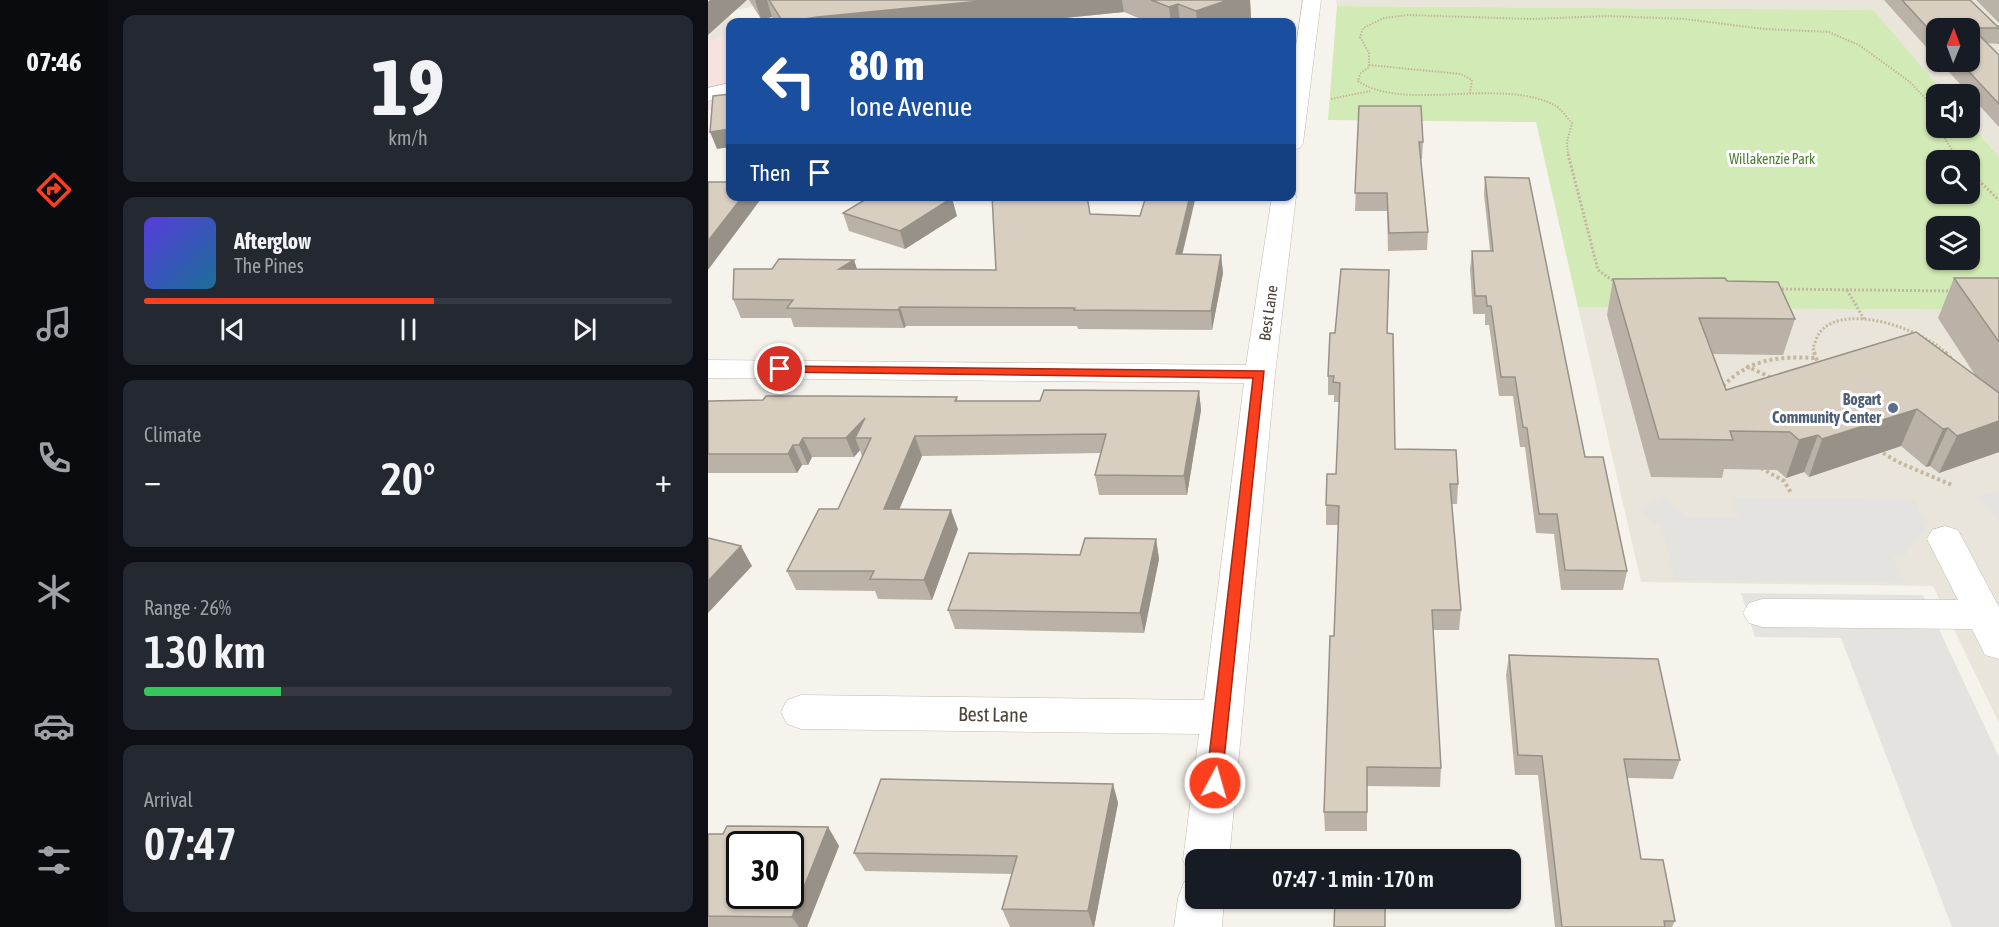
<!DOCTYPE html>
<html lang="en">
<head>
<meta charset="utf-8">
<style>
  body { margin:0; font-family:"Asap Condensed",sans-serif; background:#242831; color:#f1f3f6; height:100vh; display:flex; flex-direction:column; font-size:22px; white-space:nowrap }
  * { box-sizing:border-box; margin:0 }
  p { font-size:20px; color:#9ea1a6 }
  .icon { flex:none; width:33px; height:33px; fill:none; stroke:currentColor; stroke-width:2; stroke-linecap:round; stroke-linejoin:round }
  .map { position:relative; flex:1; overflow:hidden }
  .drawer { display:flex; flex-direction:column; gap:15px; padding:15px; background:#0d0f14; width:600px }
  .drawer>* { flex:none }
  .guide { position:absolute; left:18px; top:18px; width:570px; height:183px; border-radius:12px; box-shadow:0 2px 4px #0004; background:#1a4fa0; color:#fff; overflow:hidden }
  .needle { width:39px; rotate:1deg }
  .controls { position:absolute; left:1218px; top:18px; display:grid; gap:12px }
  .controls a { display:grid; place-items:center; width:54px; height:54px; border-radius:12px; background:#171b24; box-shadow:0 2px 4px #0004; font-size:30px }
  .speed { position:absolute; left:18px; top:831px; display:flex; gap:12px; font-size:30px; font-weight:700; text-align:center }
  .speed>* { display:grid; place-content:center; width:78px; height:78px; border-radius:50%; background:#171b24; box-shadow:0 2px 4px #0004; line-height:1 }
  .speed .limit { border:3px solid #111; border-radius:9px; background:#fff; color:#111 }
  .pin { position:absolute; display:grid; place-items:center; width:51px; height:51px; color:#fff; margin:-26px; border:3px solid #fff; border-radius:50%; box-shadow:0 2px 6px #0007 }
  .me { position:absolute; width:66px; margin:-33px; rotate:6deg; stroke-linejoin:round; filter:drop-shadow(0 0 4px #0008) }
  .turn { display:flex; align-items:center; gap:21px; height:126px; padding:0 24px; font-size:27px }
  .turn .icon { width:78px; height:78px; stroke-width:2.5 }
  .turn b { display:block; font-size:42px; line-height:51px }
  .then { display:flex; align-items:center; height:57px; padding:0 24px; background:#0003; gap:12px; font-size:22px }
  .big { font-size:45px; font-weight:600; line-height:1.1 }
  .drawer .widget { flex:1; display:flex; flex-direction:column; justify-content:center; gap:9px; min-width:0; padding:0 21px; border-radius:12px; background:#242831 }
  .drawer .dial { align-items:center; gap:0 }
  .dial b { font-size:78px; line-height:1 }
  .song { display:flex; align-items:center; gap:18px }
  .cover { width:72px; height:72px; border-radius:9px; background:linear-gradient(135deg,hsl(250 70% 55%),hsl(200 70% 35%)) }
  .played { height:6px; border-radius:3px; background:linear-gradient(90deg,#fc3f1d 55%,#363941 55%) }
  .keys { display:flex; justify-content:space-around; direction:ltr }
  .heat { display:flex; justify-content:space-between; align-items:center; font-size:33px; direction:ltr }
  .charge { height:9px; border-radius:4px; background:linear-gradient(90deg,#34c759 26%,#363941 0) }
  .trip { position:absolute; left:477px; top:849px; width:336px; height:60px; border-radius:12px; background:#171b24; box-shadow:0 2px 4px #0004; font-weight:600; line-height:60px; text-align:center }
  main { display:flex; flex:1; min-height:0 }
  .tab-bar { display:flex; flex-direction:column; width:108px; justify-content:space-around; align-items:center; background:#090b0e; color:#9ea1a6 }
  .tab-bar .icon { width:42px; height:42px }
  .tab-bar .active { color:#fc3f1d }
  .tab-bar b { font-size:27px; color:#f1f3f6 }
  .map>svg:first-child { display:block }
  .residential { fill:#eae5da; fill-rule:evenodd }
  .medical { fill:#f6e3e0 }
  .green { fill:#d2eab5; fill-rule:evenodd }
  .parking { fill:#e5e3e0 }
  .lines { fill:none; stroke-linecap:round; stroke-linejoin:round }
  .minor-casing { stroke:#c2bbae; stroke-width:1 }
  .path-far2 { stroke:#c4b79f; stroke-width:2; stroke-dasharray:1.5 1.5; stroke-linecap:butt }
  .path-far1 { stroke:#c4b79f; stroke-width:3; stroke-dasharray:2 2; stroke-linecap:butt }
  .path { stroke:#c4b79f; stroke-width:4; stroke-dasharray:3 3; stroke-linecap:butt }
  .minor { fill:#fff; fill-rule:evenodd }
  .wall { fill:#bab2a6 }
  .shaded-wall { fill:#979187 }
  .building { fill:#d8cfc1; stroke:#979187; stroke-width:1.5; fill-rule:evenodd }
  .route { fill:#fc3f1d; stroke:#a42913; stroke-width:1.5 }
  .service-dot { fill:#5c6f8a; stroke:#fff; stroke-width:2 }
  .labels { text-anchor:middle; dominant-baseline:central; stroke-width:6; stroke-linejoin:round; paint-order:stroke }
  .far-park-label { font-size:14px; fill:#4a7f2a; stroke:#fff }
  .street-label { font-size:16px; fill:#4b4439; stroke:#fff }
  .service-label { font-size:16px; font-weight:bold; fill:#4e5e75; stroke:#fff; text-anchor:end }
  .near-street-label { font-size:20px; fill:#4b4439; stroke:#fff }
</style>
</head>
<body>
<main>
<nav class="tab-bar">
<b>07:46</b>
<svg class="icon active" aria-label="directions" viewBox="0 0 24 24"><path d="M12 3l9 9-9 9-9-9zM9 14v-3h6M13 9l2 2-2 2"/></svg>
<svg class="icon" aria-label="music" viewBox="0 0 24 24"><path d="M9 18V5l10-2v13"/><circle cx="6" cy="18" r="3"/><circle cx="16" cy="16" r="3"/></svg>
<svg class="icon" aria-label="phone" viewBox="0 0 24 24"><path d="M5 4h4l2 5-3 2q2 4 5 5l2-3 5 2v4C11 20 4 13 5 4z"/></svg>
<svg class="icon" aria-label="climate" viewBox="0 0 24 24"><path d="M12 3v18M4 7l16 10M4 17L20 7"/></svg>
<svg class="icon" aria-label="car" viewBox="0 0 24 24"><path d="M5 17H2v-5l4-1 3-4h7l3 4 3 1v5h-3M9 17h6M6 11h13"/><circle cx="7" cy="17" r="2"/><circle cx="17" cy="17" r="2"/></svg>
<svg class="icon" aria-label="filters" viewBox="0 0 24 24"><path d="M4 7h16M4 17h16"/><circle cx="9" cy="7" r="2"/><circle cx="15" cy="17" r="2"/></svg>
</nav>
<section class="drawer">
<div class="widget dial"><b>19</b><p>km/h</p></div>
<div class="widget">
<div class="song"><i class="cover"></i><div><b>Afterglow</b><p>The Pines</p></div></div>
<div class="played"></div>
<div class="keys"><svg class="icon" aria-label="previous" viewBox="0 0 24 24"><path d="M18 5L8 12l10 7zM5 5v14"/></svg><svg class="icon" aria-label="pause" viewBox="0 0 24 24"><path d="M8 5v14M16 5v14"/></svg><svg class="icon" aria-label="next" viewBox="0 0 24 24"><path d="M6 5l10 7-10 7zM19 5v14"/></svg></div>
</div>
<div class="widget"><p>Climate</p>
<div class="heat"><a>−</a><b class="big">20°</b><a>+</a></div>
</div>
<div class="widget"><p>Range · 26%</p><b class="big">130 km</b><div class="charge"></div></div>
<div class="widget"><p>Arrival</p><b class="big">07:47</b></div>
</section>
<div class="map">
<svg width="1291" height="927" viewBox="0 0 1291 927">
  <rect width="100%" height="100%" fill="#f6f3ec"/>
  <g class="residential">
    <path d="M0,0h77l-59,12 9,10h-5v13l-22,7z"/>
    <path d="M628,0h663v157l-29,-34v-29h-25l-73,-84 -535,-4zM1228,28h34v34h-34z"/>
    <path d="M870,307l421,3v413l-66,-137 -292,-4z"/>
  </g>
  <path class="medical" d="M22,35v72l-22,4v-69z"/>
  <path class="green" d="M629,6l536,4 72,84h-9v34h34v-5l29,34v153l-421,-3 -42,-185 -208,-2zM1228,160h34v34h-34zM1228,226h34v34h-34z"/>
  <g class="parking">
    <path d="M1291,492v29l-23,-25z"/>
    <path d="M955,496l26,22h49l-6,-20 182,1 9,18 7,3 -26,37h-11l12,26 -230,-3 -13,-51 -24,-20z"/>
    <path d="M1033,593l182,2 76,162v170h-47l-111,-289 -86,-1z"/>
  </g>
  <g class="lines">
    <defs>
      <g id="minor">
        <path d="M595,0h18l-18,143 -3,5 -8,2v-77z"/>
        <path d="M22,83v12l-22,6v-13z"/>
        <path d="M585,191l3,5 -21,178 -46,486h-33v17l-6,-2 -7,-15 16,-126 -398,-5 -14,-5 -6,-12 6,-12 14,-5 403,5 40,-317 -536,-5v-18l538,5 26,-169h20z"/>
        <path d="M1237,526l13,4 41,77v52l-14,-4 -13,-26 -210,-2 -13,-4 -6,-10 6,-10 13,-4 196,1 -31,-61 5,-9z"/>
        <path d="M488,878v20h28l-2,29h-48l4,-29 6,-16z"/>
      </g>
    </defs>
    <use href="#minor" class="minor-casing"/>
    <g class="path-far2">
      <path d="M661,65l92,9 11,6 -2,13"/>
      <path d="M623,99l39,-8"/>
      <path d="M1230,128l18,28"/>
      <path d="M860,156l-1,-14 5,-19c-5,-5 -10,-13 -16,-17 -54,-30 -152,7 -198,-25l3,-8 8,-6v-14l-9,-16 3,-9 21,-10 24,-3 122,4 78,-3 77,3 79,10 65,3 30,13 51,37 16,17 10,25"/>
    </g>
    <g class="path-far1">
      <path d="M860,154l30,116 17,12"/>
      <path d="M1247,154l4,6"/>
      <path d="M1262,172l29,28"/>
      <path d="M1070,289l176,2"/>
      <path d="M1139,290l17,29"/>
      <path d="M1107,354l-2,-6c2,-5 4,-13 8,-17 26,-29 103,-1 126,23"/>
    </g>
    <g class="path">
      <path d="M1106,352l5,14"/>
      <path d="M1237,352l11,12"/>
      <path d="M1038,366l26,12"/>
      <path d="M1015,386c26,-27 56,-30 92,-28"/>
      <path d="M1170,450l20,12 54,23"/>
      <path d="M1053,468l23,13 7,12"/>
    </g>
    <use href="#minor" class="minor"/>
  </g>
  <g class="wall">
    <path d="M41,0h501l1,18 -13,4h-90l-24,-10 -100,10h-248l-4,-5 -11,2z"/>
    <path d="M1176,0h86l27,26h2v18l-12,-1 12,12v72l-59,-65h30l-34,-34v30z"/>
    <path d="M1268,0h23v23z"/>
    <path d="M651,106l64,36 -1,17h-1l7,73 -1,18 -39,1 -1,-40h-32z"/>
    <path d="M777,177l100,280 42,114 -4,19h-62l-7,-56 -18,-1 -11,-86h-5l-7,-51h-14l-10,-71h-4v-11h-12l-3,-45 2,-18h18l-6,-57z"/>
    <path d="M157,196h81l11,20 -52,33 -56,-18 -6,-18 24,-14z"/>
    <path d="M382,214l50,2 42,38 39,1 2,18 -11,57 -134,-1 -1,-3h-171l-2,2 -110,-1 -3,-9h-50l-8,-19 39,-30 82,-9 3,10h139z"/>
    <path d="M1246,278h45v174l-60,21 -9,-7 -4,1 -25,-21 -92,31 -5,-5 -18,6 -9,-8 -53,-1 -2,9 -71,-1 -44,-162 6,-36 114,2 68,38 -12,36 -70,-1 13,36 249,-15 -37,-57z"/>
    <path d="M679,333l8,116 63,35 -1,20h-5l9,106 -2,20h-26l8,138 -1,19 -73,-1v45h-42l-1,-19 10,-176 4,-111h-12v-20l10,-31 3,-72h-5v-7h-6v-19z"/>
    <path d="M491,391l2,19 -14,85h-88l-4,-20 6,-22 -179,3 -23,53 59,20 -26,71 -54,-1 -3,-8 -79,-1 -9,-19 51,-62 24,-52 -2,-7 -6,7h-42l-4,8h-6l-5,8h-89v-72l249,-4 1,4h82z"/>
    <path d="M448,539l3,20 -15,74 -189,-4 -7,-19z"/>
    <path d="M801,655l171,105 -7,19 -46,-1 14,81 34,62 -3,6h-117l-17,-152h-23l-9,-100z"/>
    <path d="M405,784l5,19 -24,124h-84l-8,-18 10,-35 -147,-3 -11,-18z"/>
    <path d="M120,827l11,19 -32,81h-99v-93h15z"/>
  </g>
  <g class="shaded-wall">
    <path d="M2,0h37l-39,35v-33z"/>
    <path d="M47,0h12l5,17 -11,2z"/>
    <path d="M283,0h131l2,12 -100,10h-238l31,-5z"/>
    <path d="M520,0h22l1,18 -13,4h-41l-1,-11z"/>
    <path d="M470,4l2,18h-9l-2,-15z"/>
    <path d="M22,129v18l-13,2 -7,-17z"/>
    <path d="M35,196h17l1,3 -53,71v-29z"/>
    <path d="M482,196h6l-18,77 -2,-19z"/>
    <path d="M244,198l5,18 -52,33 -5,-18z"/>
    <path d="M513,255l2,18 -11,57 -1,-19z"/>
    <path d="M146,260l6,18 -21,-9z"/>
    <path d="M192,307l6,19 -2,2 -6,-18z"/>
    <path d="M491,391l2,19 -14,85 -3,-19z"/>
    <path d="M1209,409l-16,37 -92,31 13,-38z"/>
    <path d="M157,418l-10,20 5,12 -6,7 -8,-19z"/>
    <path d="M1291,421v31l-60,21 18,-37z"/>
    <path d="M1240,428l-18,38 -4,1 17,-38z"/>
    <path d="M1110,435l-14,37 -18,6 13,-38z"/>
    <path d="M207,436l7,20 -31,73 -7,-20z"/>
    <path d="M95,438l9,19 -4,8 -9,-20z"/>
    <path d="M85,445l9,20 -5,8 -9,-19z"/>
    <path d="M243,510l7,19 -26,71 -8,-20z"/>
    <path d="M448,539l3,20 -15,74 -4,-20z"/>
    <path d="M33,546l11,20 -44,47v-32z"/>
    <path d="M405,784l5,19 -24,124h-1l-5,-16z"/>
    <path d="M120,827l11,19 -32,81h-8l-7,-10z"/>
  </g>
  <g class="building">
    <path d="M61,0h222l-174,17 -31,5h-3z"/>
    <path d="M443,0h77l-32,11 -18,-7 -9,3z"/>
    <path d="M1194,0h68l27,26h2v2h-27l27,27v49l-39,-42h10v-34h-34v9z"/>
    <path d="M22,94v35l-20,3 3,-36z"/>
    <path d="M651,106h62l2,36h-4l9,90 -39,1 -2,-40h-32z"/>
    <path d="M777,177l44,1 56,279h18l24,114 -62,-1 -8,-56h-18l-12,-86 -4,-1 -8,-50h-14l-10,-71h-4l-1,-10h-11l-3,-45h21z"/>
    <path d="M0,182h22v14h13l-35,45z"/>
    <path d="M163,196h75l6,2 -52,33 -57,-18z"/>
    <path d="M284,196h95l3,18 50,2 6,-20h44l-14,58 45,1 -10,56 -137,-1 1,-2 -175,-1 -2,3 -111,-2 6,-8 -60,-1 1,-30h38l7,-10 75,1 -15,9 157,1z"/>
    <path d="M633,269l48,1 -2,63 6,1 2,115 61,1 2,34h-8l11,126h-29l9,158 -74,-1v45h-43l6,-176h4l5,-130 -13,-1 1,-31h9l4,-91 -7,-1 1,-6h-6l2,-43h5z"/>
    <path d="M1017,278l2,3 51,1 17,37 -96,-1 27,72 190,-58 83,61v28l-42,15 -9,-8 -5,1 -26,-20 -95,30 -4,-4 -19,5 -9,-8 -60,-1 3,9 -74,-1 -46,-160z"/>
    <path d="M1246,278h45v64z"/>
    <path d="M336,390l155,1 -15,85 -89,-1 11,-41 -191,2 -31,73 67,1 -27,70 -54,-1 4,-8h-87l32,-62h19l33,-71h-16l10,-20 -19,20h-43l-4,7h-6l-5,9h-80v-53l55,-1 3,-4h59l132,1 -2,4h85z"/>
    <path d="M0,538l33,8 -33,35z"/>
    <path d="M377,538l71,1 -16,74 -192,-3 21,-57 111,2z"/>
    <path d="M801,655l149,4 22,101 -56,-1 17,100 22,1 12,61h-11l1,6h-103l-20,-171 -24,-1z"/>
    <path d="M173,779l232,5 -25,127 -86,-2 15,-53 -163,-3z"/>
    <path d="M19,826l101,1 -36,90 -84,-1v-82h15zM32,844h50v52h-50z"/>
    <path d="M627,898h50v29h-51z"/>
  </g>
  <path class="route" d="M72,366l484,5 -43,418 -6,2 -7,-2 -2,-6 47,-405 -477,-6v-5z"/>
  <circle class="service-dot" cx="1185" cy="408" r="6"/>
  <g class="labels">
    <g class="far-park-label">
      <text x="1064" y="159">Willakenzie Park</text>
    </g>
    <g class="street-label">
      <text transform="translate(560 313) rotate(-82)">Best Lane</text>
    </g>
    <g class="service-label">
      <text x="1173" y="399">Bogart<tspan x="1173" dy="18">Community Center</tspan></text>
    </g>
    <g class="near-street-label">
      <text transform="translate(285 714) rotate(1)">Best Lane</text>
    </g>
  </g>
</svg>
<div class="controls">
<a><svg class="needle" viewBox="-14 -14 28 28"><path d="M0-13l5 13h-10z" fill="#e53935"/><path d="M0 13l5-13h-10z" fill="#9ea1a6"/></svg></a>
<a><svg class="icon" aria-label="sound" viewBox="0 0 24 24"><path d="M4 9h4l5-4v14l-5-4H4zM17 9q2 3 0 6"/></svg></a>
<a><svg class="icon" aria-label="search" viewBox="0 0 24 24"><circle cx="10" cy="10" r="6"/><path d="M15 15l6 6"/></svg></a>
<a><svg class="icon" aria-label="layers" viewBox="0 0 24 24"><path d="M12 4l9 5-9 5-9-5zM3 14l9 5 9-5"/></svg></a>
</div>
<div class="speed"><div class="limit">30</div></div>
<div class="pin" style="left:72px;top:369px;background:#d93025"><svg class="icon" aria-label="arrive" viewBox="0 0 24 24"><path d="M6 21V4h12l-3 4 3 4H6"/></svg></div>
<svg class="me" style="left:507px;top:783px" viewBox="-20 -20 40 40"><circle r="17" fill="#fc3f1d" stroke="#fff" stroke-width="3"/><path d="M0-11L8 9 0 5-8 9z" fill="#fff"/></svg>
<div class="trip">07:47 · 1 min · 170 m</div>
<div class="guide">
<div class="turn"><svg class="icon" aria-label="left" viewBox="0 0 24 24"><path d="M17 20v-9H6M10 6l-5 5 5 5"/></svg><div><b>80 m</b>Ione Avenue</div></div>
<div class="then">Then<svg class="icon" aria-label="arrive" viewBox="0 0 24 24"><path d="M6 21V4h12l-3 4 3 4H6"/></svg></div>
</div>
</div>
</main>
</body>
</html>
